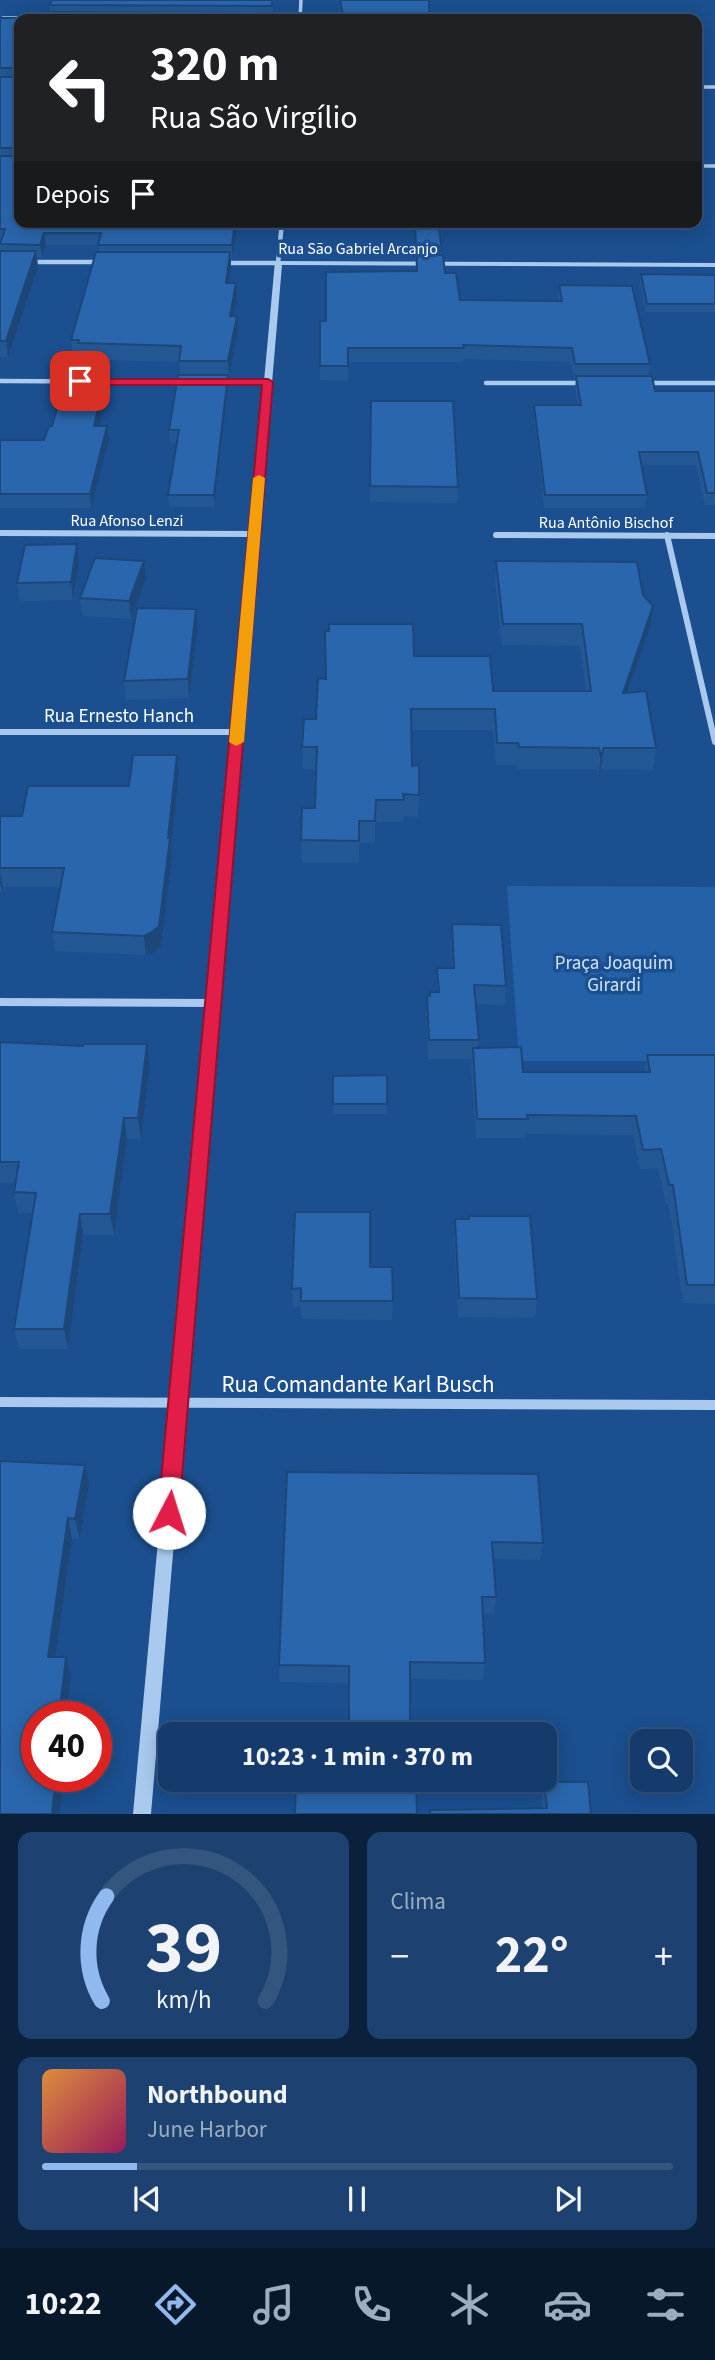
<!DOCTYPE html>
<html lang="pt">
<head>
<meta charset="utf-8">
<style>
  body { margin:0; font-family:"Source Sans 3",sans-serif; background:#1d4271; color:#f1f3f6; height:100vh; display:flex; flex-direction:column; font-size:26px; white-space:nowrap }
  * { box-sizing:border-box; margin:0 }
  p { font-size:23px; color:#9dadc1 }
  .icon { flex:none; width:38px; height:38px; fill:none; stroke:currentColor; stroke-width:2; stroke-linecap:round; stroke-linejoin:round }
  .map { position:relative; height:1814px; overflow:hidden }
  .side { display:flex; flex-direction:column; gap:18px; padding:18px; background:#0b203b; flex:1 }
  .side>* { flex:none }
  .banner { position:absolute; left:14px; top:14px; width:688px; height:214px; border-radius:14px; box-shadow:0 4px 18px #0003,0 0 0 2px #33557e; background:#202124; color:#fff; overflow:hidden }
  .tools { position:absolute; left:630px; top:1729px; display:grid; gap:14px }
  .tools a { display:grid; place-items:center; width:63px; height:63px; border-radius:14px; background:#143b6b; box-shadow:0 4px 18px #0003,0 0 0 2px #33557e; font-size:35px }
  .speed { position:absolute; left:21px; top:1701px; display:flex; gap:14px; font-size:35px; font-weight:700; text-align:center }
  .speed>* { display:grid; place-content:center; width:91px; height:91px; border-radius:50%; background:#143b6b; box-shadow:0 4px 18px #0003,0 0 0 2px #33557e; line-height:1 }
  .speed .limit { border:10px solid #d22; background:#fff; color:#111 }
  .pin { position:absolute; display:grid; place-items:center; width:60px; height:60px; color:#fff; margin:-30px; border-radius:14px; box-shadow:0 4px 10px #0006 }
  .me { position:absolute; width:77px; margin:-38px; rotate:5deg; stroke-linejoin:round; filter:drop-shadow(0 0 5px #0008) }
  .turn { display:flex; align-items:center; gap:24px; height:147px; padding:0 21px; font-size:32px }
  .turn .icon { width:91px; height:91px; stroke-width:2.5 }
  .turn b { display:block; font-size:49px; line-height:60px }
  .then { display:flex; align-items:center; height:66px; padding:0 21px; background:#0003; gap:14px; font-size:26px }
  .big { font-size:52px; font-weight:700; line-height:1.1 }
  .side .tile { flex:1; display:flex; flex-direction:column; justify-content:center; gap:10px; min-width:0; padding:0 24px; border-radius:14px; background:#1d4271 }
  .side .dial { align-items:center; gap:0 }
  .dial svg { height:182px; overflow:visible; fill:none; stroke:#33557e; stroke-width:7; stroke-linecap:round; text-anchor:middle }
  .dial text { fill:#f1f3f6; stroke:none }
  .song { display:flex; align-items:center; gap:21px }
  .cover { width:84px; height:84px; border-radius:10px; background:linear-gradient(135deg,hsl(30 70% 55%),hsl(330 70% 35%)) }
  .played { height:7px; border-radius:4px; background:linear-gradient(90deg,#90b9f0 15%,#33557e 15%) }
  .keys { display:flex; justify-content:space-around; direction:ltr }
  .heat { display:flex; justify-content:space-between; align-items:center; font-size:38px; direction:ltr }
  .side .tiles { flex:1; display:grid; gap:18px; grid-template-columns:1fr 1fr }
  .tile:last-child { grid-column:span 2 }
  .trip { position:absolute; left:158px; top:1722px; width:399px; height:70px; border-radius:14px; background:#143b6b; box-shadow:0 4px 18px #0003,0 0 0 2px #33557e; font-weight:700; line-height:70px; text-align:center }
  .menu { display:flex; height:112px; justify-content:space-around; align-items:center; background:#08182b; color:#9dadc1 }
  .menu .icon { width:49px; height:49px }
  .menu .current { color:#90b9f0 }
  .menu b { font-size:32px; color:#f1f3f6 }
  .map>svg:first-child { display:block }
  .green { fill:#2461a8 }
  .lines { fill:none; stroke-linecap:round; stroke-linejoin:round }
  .minor-far4 { stroke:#a9c9ee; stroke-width:3.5 }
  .minor-far3 { stroke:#a9c9ee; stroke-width:4.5 }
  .minor-far2 { stroke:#a9c9ee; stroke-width:6 }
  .minor-far1 { stroke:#a9c9ee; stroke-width:8 }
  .minor { stroke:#a9c9ee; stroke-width:10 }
  .tertiary { fill:#a9c9ee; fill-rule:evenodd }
  .wall { fill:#245895 }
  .shaded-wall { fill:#1d4779 }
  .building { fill:#2a66ad; stroke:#1d4779; stroke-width:2 }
  .route { fill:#e11d48; stroke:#92132f; stroke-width:2 }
  .slow { fill:#f59e0b }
  .labels { text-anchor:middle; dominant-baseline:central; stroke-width:7; stroke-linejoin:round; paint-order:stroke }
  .far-street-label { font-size:16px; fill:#fff; stroke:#1b4f8f }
  .street-label { font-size:19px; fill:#fff; stroke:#1b4f8f }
  .park-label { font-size:19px; fill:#cfe3fa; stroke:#1b4f8f }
  .near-street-label { font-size:23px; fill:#fff; stroke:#1b4f8f }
</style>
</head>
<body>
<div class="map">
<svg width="715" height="1814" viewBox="0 0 715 1814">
  <rect width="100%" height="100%" fill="#1b4f8f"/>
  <path class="green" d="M507,886l208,1v174h-196z"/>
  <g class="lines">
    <g class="minor-far4">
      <path d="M3,18h47"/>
      <path d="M262,19h38"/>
      <path d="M300,19l1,-19"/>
      <path d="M696,87h19"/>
      <path d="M696,166h19"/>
    </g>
    <g class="minor-far3">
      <path d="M29,262h72"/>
      <path d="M221,263h57l4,-41"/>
      <path d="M0,381l183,1"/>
      <path d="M219,382h49"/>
      <path d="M486,383h99"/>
      <path d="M646,383h69"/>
    </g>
    <g class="minor-far2">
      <path d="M0,533l254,1"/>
      <path d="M496,535l219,1"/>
      <path d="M667,535l48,207"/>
      <path d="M0,732h237"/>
    </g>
    <path class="minor-far1" d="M0,1002l213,1"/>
    <path class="minor" d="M0,1402l715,3"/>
    <path class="tertiary" d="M275,261l440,2v4l-433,-2 -131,1549h-18z"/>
  </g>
  <g class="wall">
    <path d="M274,0l-2,15h-2l1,4h-252v203h229l-1,7h-10l-5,29h-1v10l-2,15 8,15 -3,18 4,16 -9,45h-1v10l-14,120h-45l-1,-12 9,-53h-7l-1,-12 11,-55 -1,-13 -99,-3 -1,-3h-6l-2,-16 28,-88 -1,-7h-52l-4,12h-5l1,10 -30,90h-8v-339h42l8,-6v-7z"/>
    <path d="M339,0h90v19h-86z"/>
    <path d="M414,222l28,29 3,22 15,27 98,1 1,-16 91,79 -2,12 7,15h60v114h-10l-9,-40h-55l6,30 -2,13h-101l-10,-91v-12h44l-3,-17 1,-10h-2l-3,-16 -108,-3v3h-115v19l-28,-1v-59h6l90,-50z"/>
    <path d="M641,274l74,2v36h-69l-6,-30z"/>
    <path d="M371,401l87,86 -1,16 -87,-1z"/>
    <path d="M101,419l-2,7 10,14 -18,68h-91v-68h44z"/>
    <path d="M144,561l2,18 -15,40 -49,-3 -2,-18z"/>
    <path d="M496,561l147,34 10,11 -3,22 -22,64 28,56 -3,22 -52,-1 -3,10 -1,-10h-80v-4h-21l-3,-35h-82l1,36 7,29 -1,22 -15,-1v6h-28v21h-16v20h-57l-1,-23 14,-32 1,-39h-13l-1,-22 14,-28 10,-40 88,-23 79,35h93l-6,-45 -78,-1 -7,-63z"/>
    <path d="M79,562l-6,38 -53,1 -3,-18z"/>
    <path d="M196,609l2,18 -9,71 -63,2 -2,-19z"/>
    <path d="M179,774l-8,72 1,11 -11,89 -6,6 -9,3 -91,-4 -3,-19 8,-45h-57l-1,5h-2v-76h22l107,-30z"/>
    <path d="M452,924l54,62 -1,19 -29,-1 3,36 -1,8 45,24h121l3,-17h68v251v-2l-32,-1 -14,-99h-3l-8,-36 -18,1 -7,-34 -107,-1v4h-50l-5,-71 1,-8h-44l-2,-44 1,-19h3l7,-4v-24h15l-1,-25z"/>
    <path d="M0,1042l83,4 64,-2 3,20 -9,75h-14l-13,96h-31l-15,114h-49l-5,-20 18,-116h-14l-4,-21 2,-9h-16z"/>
    <path d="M387,1075v39h-54v-38z"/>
    <path d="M455,1219l82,80 -2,19 -77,-1 -4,-79z"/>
    <path d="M370,1267l23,34 -1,19 -91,-1v-12h-8l-1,-18z"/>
    <path d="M0,1461l85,4 4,20 -9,54h-8l-16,118h10l5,19 -5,41h-29l25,71 -2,26h-60z"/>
    <path d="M287,1472l256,71 -3,17 -47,-1 3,38 -2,17h-11l2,49 -2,17 -73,-1 -61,4 -69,-1 -1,-17z"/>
    <path d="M544,1782l47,32 -49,-6v-10z"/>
  </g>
  <g class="shaded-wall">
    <path d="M235,222h1l1,7 -5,29v-13z"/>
    <path d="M44,233l2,12 -4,12 -2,-12z"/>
    <path d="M36,251l2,16 -30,90 -2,-16z"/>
    <path d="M230,252l1,16 -4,30 -1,-15z"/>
    <path d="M236,283l1,15 -6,34 -1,-16z"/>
    <path d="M237,316l1,16 -9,45 -1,-16z"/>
    <path d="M228,375v12l-14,120v-12z"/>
    <path d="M99,405l2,14 -5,21 -2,-14z"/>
    <path d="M107,426l2,14 -18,68 -1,-14z"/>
    <path d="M77,544l2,18 -6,38 -2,-18z"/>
    <path d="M144,561l2,18 -15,40 -2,-18z"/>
    <path d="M653,606l-3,22 -30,86 3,-21z"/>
    <path d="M196,609l2,18 -9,71 -1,-19z"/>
    <path d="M604,748l-3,21 -3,10 3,-22z"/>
    <path d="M177,755l2,19 -8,72 1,11 -11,89 -6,6 -9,3 -2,-19 24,-98z"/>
    <path d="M0,871l3,16 -1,5 -2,-10z"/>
    <path d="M147,1044l3,20 -9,75 -3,-21z"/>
    <path d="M124,1118l3,21 -13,96 -4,-21z"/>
    <path d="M80,1214l3,21 -15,114 -4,-20z"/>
    <path d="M85,1465l4,20 -9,54 -5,-20z"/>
    <path d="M68,1518l4,21 -19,137 -5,-19z"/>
    <path d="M66,1657l5,19 -5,41h-7z"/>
    <path d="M54,1776h5l3,12 -2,26h-8z"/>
  </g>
  <g class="building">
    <path d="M52,0h220v6l-222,-1z"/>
    <path d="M340,0h89v19h-85z"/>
    <path d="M45,12l225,1v6h-251v50l-1,-1h-18v-50h42z"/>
    <path d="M19,76v73l-1,-1h-18v-71h18z"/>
    <path d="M19,155v67h216l-3,23h-134l3,-12h-57l-4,12 -40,-1 5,-15h-5v-73h18z"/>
    <path d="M415,222h23l4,29h-26z"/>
    <path d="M0,251h36l-30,90h-6z"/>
    <path d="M96,252h134l-4,31h10l-6,33h7l-9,45h-49l2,-15 -103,-3 1,-3h-8z"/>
    <path d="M417,255h26l2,18h11l4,27 102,1 -3,-16 73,1 18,78h-75l-3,-16 -109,-3 1,3h-116v18h-28v-45h6v-49l91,-1z"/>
    <path d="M641,274l74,1v29h-68z"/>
    <path d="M178,375h50l-14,120h-46l11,-65h-10z"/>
    <path d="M576,376h76l3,15h60v102h-8l-9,-41h-59l8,43h-102l-11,-90h47z"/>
    <path d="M371,401h82l5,86 -88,-1z"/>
    <path d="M58,405h41l-5,21h13l-17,68h-90v-54h44l5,-14h3z"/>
    <path d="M77,544l-6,38 -54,1 8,-38z"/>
    <path d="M95,558l49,3 -15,40 -49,-3z"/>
    <path d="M496,561l141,1 6,33 10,11 -30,87 23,-2 10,57h-52l-3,9 -2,-9 -80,-1 -1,-4h-21l-2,-34h-84l1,57 7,-1v30l-16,-1 1,6h-28l-1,21h-16v20l-58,-1 1,-32h13l2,-61h-15l2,-28h12l2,-41 8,1 -1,-48h4v-7h84l1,32h76l3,35h98l-9,-67h-79z"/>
    <path d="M137,608l59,1 -8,70 -64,2z"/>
    <path d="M133,755h44l-9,83h2l-11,88 -7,6 -8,4 -92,-4 12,-64h-64v-52h22l6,-30h101z"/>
    <path d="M452,924l49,1 5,61 -32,-1 5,55h-50l-2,-44h3v-4h9l-2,-24h17z"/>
    <path d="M0,1042l83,4 1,-2h63l-9,74h-14l-14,96h-30l-16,115h-50l22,-136 -22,-1 5,-30h-19z"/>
    <path d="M521,1047l2,25h127l-3,-17h68v230h-28l-14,-100h-4l-8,-36 -18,1 -7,-34 -109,-1 1,4h-51l-4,-71z"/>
    <path d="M387,1075v29h-54v-28z"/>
    <path d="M295,1212h75v55h22l1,34h-92v-13l-9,1z"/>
    <path d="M469,1216h61l7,83 -78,-1 -4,-79h14z"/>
    <path d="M0,1461l85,4 -10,54 -7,-1 -20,139h18l-7,60h-22v59h19l-4,38h-52z"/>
    <path d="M287,1472l251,2 5,69 -51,-1 4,55h-14l3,66 -75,-1v72h-61v-68l-70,-1z"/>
    <path d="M296,1780h120l1,34h-122z"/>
    <path d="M544,1782h44l3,32h-161v-4l117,-2z"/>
  </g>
  <path class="route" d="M76,379h192l5,3 -94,1131 -3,7 -7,3 -8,-3 -3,-7 104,-1128h-182l-5,-4z"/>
  <path class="slow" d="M259,475l6,3 -21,264 -8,4 -7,-4 24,-264z"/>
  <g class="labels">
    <g class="far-street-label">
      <text x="358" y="249">Rua São Gabriel Arcanjo</text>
      <text x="127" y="521">Rua Afonso Lenzi</text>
      <text x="606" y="523">Rua Antônio Bischof</text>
    </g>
    <g class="street-label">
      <text x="119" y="716">Rua Ernesto Hanch</text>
    </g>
    <g class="park-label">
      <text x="614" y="963">Praça Joaquim<tspan x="614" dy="22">Girardi</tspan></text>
    </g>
    <g class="near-street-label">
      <text x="358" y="1384">Rua Comandante Karl Busch</text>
    </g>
  </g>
</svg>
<div class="tools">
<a><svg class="icon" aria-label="search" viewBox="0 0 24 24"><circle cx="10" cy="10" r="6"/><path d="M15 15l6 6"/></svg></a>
</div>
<div class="speed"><div class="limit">40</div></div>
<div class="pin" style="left:80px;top:381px;background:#d93025"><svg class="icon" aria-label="arrive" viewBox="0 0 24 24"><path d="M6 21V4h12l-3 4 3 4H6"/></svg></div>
<svg class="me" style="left:169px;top:1513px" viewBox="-20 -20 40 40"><circle r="19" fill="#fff"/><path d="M0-13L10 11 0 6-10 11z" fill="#e11d48"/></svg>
<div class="trip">10:23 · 1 min · 370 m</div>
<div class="banner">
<div class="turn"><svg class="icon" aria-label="left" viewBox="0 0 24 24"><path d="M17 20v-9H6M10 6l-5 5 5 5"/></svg><div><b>320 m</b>Rua São Virgílio</div></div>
<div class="then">Depois<svg class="icon" aria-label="arrive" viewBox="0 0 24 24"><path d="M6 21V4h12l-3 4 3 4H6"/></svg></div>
</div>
</div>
<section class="side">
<div class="tiles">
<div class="tile dial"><svg viewBox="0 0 100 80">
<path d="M14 69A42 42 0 1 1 86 69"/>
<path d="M14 69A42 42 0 0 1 16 23" stroke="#90b9f0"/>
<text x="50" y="56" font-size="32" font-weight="700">39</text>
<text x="50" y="72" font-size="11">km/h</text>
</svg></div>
<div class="tile"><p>Clima</p>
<div class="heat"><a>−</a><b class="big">22°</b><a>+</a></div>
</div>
<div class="tile">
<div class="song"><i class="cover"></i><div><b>Northbound</b><p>June Harbor</p></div></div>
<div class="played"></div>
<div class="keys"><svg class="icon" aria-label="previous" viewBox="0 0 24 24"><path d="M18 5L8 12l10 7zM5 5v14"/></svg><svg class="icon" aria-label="pause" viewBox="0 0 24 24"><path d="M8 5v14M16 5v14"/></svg><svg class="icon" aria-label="next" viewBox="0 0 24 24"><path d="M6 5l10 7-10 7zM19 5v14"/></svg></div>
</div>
</div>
</section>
<nav class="menu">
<b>10:22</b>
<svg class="icon current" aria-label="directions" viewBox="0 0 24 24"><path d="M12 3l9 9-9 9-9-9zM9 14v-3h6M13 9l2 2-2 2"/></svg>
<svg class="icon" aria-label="music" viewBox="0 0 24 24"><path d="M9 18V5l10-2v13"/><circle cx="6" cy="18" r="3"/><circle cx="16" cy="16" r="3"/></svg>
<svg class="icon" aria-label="phone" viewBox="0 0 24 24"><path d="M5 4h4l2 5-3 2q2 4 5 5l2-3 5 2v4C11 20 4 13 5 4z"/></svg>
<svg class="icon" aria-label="climate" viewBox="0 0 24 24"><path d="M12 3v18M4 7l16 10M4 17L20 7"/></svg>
<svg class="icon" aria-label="car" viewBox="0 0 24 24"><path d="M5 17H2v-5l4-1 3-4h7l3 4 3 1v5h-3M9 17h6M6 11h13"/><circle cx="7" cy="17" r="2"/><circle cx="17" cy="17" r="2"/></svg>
<svg class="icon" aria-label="filters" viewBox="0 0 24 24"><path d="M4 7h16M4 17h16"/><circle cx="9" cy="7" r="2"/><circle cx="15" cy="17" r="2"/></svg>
</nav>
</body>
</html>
